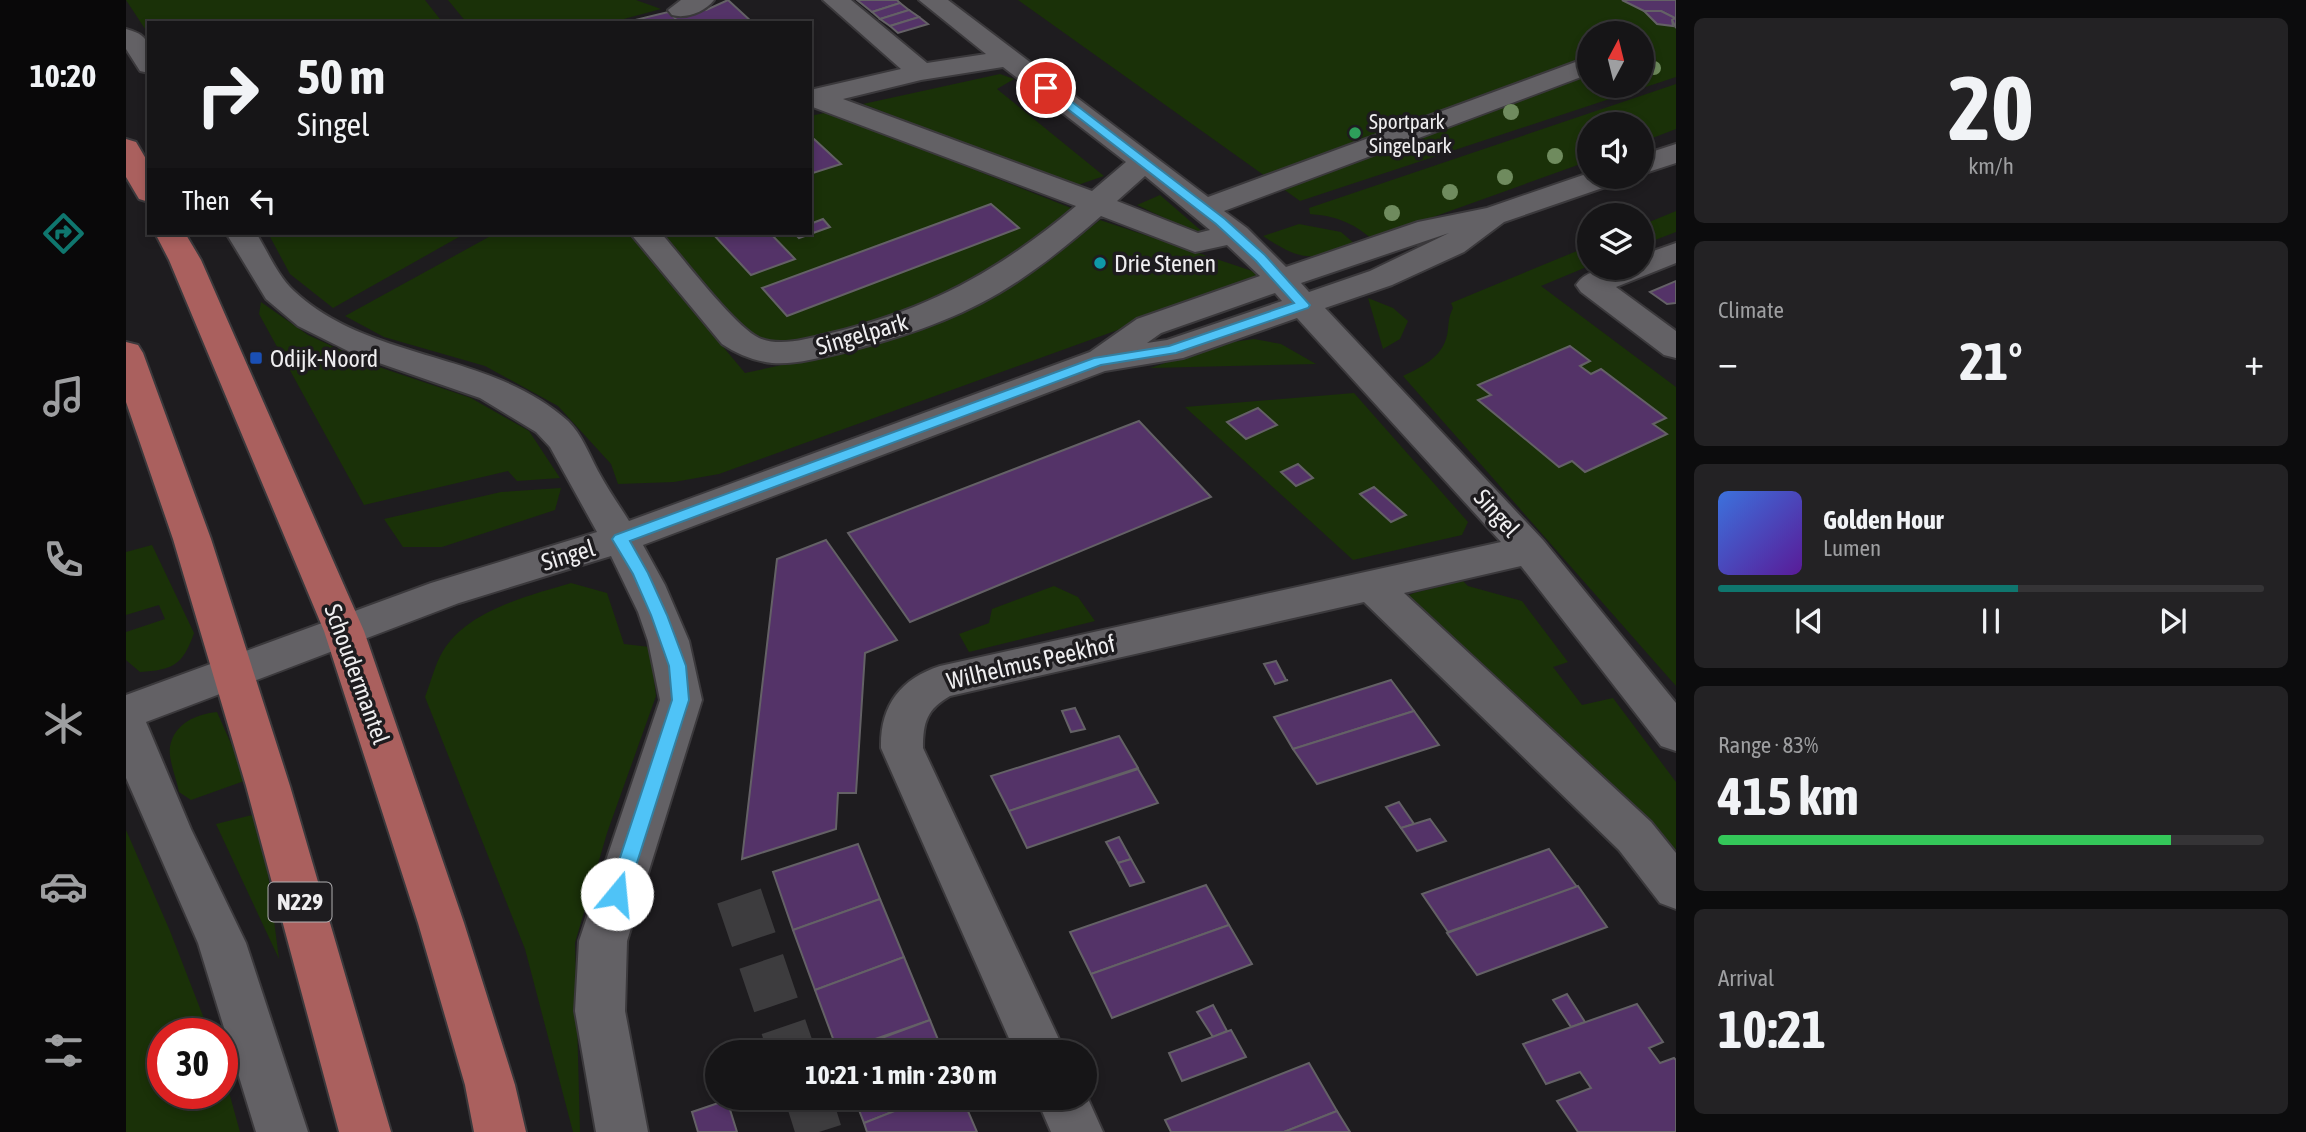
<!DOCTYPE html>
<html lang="en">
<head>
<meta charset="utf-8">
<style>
  body { margin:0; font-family:"Asap Condensed",sans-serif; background:#232224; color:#f1f3f6; height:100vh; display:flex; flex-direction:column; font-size:26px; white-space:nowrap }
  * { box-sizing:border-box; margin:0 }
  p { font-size:23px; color:#9e9fa1 }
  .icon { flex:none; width:38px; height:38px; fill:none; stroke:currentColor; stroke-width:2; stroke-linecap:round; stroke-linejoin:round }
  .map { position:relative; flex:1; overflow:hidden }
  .details { display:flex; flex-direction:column; gap:18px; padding:18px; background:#0c0c0d; width:630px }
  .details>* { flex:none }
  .guide { position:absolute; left:21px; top:21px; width:665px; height:214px; border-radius:0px; box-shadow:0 4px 10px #0003,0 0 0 2px #353436; background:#161517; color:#f1f3f6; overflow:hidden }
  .needle { width:46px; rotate:7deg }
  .buttons { position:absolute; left:1451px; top:21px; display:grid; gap:14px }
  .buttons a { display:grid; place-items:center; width:77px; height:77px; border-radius:50%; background:#161517; box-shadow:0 4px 10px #0003,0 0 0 2px #353436; font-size:35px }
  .speed { position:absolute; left:21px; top:1018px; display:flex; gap:14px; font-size:35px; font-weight:700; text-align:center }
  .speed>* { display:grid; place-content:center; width:91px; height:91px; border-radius:50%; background:#161517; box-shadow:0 4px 10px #0003,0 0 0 2px #353436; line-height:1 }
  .speed .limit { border:10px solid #d22; background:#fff; color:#111 }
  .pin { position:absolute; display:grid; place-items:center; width:60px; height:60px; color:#fff; margin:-30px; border:4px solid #fff; border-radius:50%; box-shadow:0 2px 7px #0007 }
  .me { position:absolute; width:77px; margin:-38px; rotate:17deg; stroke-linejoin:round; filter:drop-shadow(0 0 5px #0008) }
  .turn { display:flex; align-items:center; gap:24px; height:147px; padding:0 35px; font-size:32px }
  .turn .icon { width:91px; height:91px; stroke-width:2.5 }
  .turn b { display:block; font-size:49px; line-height:60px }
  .then { display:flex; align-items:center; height:66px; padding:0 35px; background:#0003; gap:14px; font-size:26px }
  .big { font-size:52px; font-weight:700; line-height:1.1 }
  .details .card { flex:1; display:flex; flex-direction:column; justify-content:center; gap:10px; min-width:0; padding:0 24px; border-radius:10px; background:#232224 }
  .details .dial { align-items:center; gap:0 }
  .dial b { font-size:91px; line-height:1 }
  .song { display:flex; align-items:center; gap:21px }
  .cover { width:84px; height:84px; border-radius:10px; background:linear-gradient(135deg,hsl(220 70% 55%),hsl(270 70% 35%)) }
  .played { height:7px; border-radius:4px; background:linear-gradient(90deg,#0f766e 55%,#353436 55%) }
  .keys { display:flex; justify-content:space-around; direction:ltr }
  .heat { display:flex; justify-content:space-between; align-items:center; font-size:38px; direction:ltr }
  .charge { height:10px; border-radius:5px; background:linear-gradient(90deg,#34c759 83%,#353436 0) }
  .trip { position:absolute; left:579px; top:1040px; width:392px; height:70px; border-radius:35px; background:#161517; box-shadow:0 4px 10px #0003,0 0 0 2px #353436; font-weight:700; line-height:70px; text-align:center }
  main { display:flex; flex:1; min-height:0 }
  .menu { display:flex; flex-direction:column; width:126px; justify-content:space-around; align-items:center; background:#090809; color:#9e9fa1 }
  .menu .icon { width:49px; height:49px }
  .menu .current { color:#0f766e }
  .menu b { font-size:32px; color:#f1f3f6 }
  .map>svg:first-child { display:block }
  .green { fill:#1a3108; fill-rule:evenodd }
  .building { fill:#543368; stroke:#646166; stroke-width:2 }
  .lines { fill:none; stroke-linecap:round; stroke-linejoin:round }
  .minor-tunnel { stroke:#3d3c3e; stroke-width:46; stroke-dasharray:46 23; stroke-linecap:butt }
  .minor-casing { stroke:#3b393c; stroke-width:4 }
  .major-casing { stroke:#3b393c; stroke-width:4 }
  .minor { fill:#636165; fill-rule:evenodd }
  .major { fill:#aa605e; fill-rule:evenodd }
  .tree { fill:#6f8b5e }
  .route { fill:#4fc3f7; stroke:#337fa1; stroke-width:2 }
  .leisure-dot { fill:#2e9e5b; stroke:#1e1c1f; stroke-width:2.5 }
  .culture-dot { fill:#0f9aa8; stroke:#1e1c1f; stroke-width:2.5 }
  .transit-dot { fill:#1a4fb4; stroke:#1e1c1f; stroke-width:2.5 }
  .labels { text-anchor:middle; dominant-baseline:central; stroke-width:7; stroke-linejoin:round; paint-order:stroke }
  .far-poi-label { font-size:21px; fill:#efeef0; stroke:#1e1c1f; text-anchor:start }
  .shield { fill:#1e1c1f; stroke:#b0afb1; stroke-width:2 }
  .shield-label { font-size:23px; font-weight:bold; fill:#efeef0 }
  .poi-label { font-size:24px; fill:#efeef0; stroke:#1e1c1f; text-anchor:start }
  .street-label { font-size:24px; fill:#efeef0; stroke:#1e1c1f }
</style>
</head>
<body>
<main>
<nav class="menu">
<b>10:20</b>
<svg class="icon current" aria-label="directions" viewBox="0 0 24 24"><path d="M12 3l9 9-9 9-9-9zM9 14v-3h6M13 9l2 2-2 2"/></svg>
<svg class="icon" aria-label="music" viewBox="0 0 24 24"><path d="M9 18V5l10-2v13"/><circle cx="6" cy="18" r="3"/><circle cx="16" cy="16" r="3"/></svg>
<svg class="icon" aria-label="phone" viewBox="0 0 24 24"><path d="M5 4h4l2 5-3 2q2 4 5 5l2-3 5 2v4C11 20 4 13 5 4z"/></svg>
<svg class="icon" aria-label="climate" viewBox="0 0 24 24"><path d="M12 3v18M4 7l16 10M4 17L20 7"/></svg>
<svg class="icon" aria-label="car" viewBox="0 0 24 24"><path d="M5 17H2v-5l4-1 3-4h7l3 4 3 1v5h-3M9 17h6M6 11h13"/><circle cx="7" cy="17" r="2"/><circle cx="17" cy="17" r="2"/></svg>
<svg class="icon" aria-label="filters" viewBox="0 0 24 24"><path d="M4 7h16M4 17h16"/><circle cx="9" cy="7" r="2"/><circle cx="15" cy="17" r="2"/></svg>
</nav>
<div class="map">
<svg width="1550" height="1132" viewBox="0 0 1550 1132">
  <rect width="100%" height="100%" fill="#1e1c1f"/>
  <g class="green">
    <path d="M0,0h299l18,23h-294v12z"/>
    <path d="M322,0h188l25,9 -52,14h-142z"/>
    <path d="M892,0h658v77l-376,124zM1463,33h53v53h-53z"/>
    <path d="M874,74l14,5 -17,10 107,87 -29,10 -212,-82z"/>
    <path d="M1550,84v45l-34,13v-18h-53v37l-217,78c-20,-17 -37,-23 -62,-25l-1,-6z"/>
    <path d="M703,112l242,96 -76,64 -69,32 -62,21 -48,12 -41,6 -24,-6 -89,-104h148v-117z"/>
    <path d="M1034,195l53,46 -76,-36z"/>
    <path d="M1550,211v21l-34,13v-20z"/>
    <path d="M974,220l167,56 -548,198 -45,8 -56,2 -7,-20 -53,-58 -73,-40 -101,-29 -39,-21 151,-83h132l117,140c94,-20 189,-43 273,-92 29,-16 56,-41 82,-61z"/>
    <path d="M1173,224l42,8 14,12c-43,16 -52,19 -92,-8z"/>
    <path d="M142,233h198l-133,75 -43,-34z"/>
    <path d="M1463,246v20l-48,20 135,101v299l-273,-310c21,-10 43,-21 45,-47 1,-9 1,-13 5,-21l-2,-5z"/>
    <path d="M1242,298l25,10 15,13 -8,18 -17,10z"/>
    <path d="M135,302l47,33 65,30 98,33 58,33 31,47 -43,3 -9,-10 -144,34 -105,-191z"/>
    <path d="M1128,339l27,5 35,20 -166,4 76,-25z"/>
    <path d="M1228,393l114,129 -6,13 -109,25 -168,-153z"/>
    <path d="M435,488l-6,22 -113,37h-39l-19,-28 117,-27z"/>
    <path d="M26,545l42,88c-11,32 -21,37 -54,39l-14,-12v-28l39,-13 -6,-14 -33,10v-63z"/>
    <path d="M1337,581l5,5 54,15 46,61 -15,5 29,38 31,-7 63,84v84l-271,-265 2,-5 7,-3z"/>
    <path d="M445,583l36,10 17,51 26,3 6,49 -49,137 -32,110 5,189h-7l-48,-183 -100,-252c6,-15 10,-33 18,-46 25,-41 85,-55 128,-68z"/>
    <path d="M928,586l24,11 17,24 -126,31 -10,-18 30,-11 3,-14z"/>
    <path d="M91,712l30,68 -56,20 -12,-8c-2,-12 -11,-33 -9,-45 4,-24 27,-33 47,-35z"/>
    <path d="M134,813l19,146 -63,-135z"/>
    <path d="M0,830l44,101 40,103h-47v60h59v-27l18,65h-114z"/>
  </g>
  <g class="building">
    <path d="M602,0l25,23h-130l45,-11 7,6 26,-12 5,4z"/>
    <path d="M731,0h40l3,3 -28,9z"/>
    <path d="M1496,0h54v28l-4,-8 3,-2 -14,-7h-17z"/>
    <path d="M774,3l9,7 -29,9 -8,-7z"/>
    <path d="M783,10l10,7 -29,9 -10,-7z"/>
    <path d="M1518,11h17l14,7 -3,2 1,6 -16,-2z"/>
    <path d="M793,17l9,7 -30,9 -8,-7z"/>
    <path d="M688,139l27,25 -31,10v-34z"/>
    <path d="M865,204l28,24 -232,88 -25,-28z"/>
    <path d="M697,219l7,8 -31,11 -5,-5h16v-9z"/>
    <path d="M586,233h58l25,26 -44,16z"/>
    <path d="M1550,281v22l-9,1 -17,-12z"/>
    <path d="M1444,346l20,15 -10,5 11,8 10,-5 65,49 -13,6 14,10 -82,38 -13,-11 -13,6 -81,-67 13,-5 -13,-10z"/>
    <path d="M1132,408l19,17 -31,14 -19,-17z"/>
    <path d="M1013,421l72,76 -301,125 -62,-89z"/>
    <path d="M1172,464l15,14 -17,8 -15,-14z"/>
    <path d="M1248,487l32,28 -15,7 -31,-28z"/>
    <path d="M700,540l71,100 -32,13 -9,140h-18l-2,36 -94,30 35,-300z"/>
    <path d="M1150,661l10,19h2l-13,4 -11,-20z"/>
    <path d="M1265,680l23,31 -121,38 -19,-32z"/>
    <path d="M949,708l10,21 -14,3 -9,-21z"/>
    <path d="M1288,711l25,34 -122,39 -24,-35z"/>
    <path d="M993,736l19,32 -129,43 -18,-35z"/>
    <path d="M1012,769l20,34 -131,45 -18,-37z"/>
    <path d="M1273,802l15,22 -13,4 -15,-21z"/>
    <path d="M1304,819l16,22 -29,10 -16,-23z"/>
    <path d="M993,837l12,22 -13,4 -12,-21z"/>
    <path d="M732,844l22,55 -87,31 -20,-58z"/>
    <path d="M1423,849l28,38 -129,45 -26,-38z"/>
    <path d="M1005,859l13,23 -14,4 -12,-23z"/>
    <path d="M1080,885l23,40 -138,49 -21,-42z"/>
    <path d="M1452,886l29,41 -130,48 -30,-42z"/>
    <path d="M754,899l24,58 -89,33 -22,-60z"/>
    <path d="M1103,925l23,39 -140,54 -21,-44z"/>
    <path d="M778,957l26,63 -92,32 -23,-62z"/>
    <path d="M1441,994l18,28 -14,5 -18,-27z"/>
    <path d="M1511,1004l26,38 -14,6 11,15 14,-5 2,2v72h-98l-21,-31 34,-13 -11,-16 -34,12 -23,-40z"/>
    <path d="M1087,1005l14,26 -14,6 -16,-25z"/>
    <path d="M804,1020l13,32h-99z"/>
    <path d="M1105,1030l15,27 -64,24 -13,-28z"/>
    <path d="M1183,1063l28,48 -53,21h-113l-6,-12z"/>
    <path d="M728,1097h76l-66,26z"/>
    <path d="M804,1097h32l15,35h-110l-3,-9z"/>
    <path d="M601,1100l10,32h-39l-6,-20z"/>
    <path d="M1211,1111l13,21h-66z"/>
  </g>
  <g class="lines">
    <g class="minor-tunnel">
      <path d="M613,896l53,156"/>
      <path d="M682,1097l11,35"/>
    </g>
    <defs>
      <g id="minor">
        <path d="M555,0h33c-9,12 -28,19 -42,15l-4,-5z"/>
        <path d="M697,0h28l76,63 59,-9 -67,-54h29l260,197 381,-140v17l-365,137 23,17 39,39 132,-45 69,-14 102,-35v4h33l-5,6 -113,39 -40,30 -72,33 -67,23 218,232 133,163v48l-15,-5 -140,-180 -117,27 247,229 25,31v56l-16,-6 -41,-53 -255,-248 -414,94c-23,13 -27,26 -27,52l142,304h-50l-134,-304c-1,-42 19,-69 59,-82l561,-124 -204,-224 -114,40 -78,13 -462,174 22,40 24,56 13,59 -75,241 -2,70 23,121h-52l-21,-121 4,-70 81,-241 -12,-59 -10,-29 -27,-56 -152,47 -313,119 45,107 55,114 62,189h-52l-58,-189 -72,-165v-83l305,-112 166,-51 -47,-85 -14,-15 -56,-34 -124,-43 -58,-29 -32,-27 -40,-66h30c12,19 21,42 38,58 76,71 197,60 274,130 14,14 21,33 30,50 9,17 21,34 31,50l461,-169 47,-33 123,-43 -33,-31 -32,7 -94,-36c-32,28 -65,55 -102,77 -49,29 -104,46 -159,60 -22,5 -45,12 -68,10 -18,-2 -35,-9 -50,-19l-92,-111h31c21,24 73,93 98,105 20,9 48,1 68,-4 99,-23 172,-63 249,-128l-266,-100v-16l91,-21zM877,67l123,95 -34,29 -249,-92 78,-19zM1019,176l65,54 -12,3 -81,-32zM1323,233l-79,38 -61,21 -8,-9zM1149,293l7,8 -115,39 -20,3 14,-10z"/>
        <path d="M0,29c28,7 23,20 23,44l-9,-2 -14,-22z"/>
        <path d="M1550,144v19l-34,11v-19z"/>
        <path d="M1550,243v20l-60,24 60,44v27l-12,-3 -83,-63 -5,-7c13,-20 44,-17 66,-17v-13z"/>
        <path d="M959,1092l18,40h-52l-15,-35h49z"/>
      </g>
      <g id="major">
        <path d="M0,139l10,3 13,22v38l-10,-3 -13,-22z"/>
        <path d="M29,233h30l16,27 163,371 100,292 51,162 11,47h-52l-9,-47 -47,-162 -94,-292 -155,-371z"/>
        <path d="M0,342l12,3 5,8 68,186 79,247 101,346h-52l-93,-346 -73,-247 -47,-137z"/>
      </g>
    </defs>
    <use href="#minor" class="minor-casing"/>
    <use href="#major" class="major-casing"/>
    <use href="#minor" class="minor"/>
    <use href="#major" class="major"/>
  </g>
  <g class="tree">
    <circle cx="1528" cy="68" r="7"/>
    <circle cx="1385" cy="112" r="8"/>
    <circle cx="1429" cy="156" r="8"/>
    <circle cx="1379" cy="177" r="8"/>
    <circle cx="1324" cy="192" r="8"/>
    <circle cx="1266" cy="213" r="8"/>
  </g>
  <path class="route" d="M917,85h7l175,134 40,36 45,50 -2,3 -132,45 -75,12 -471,176 18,32 19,42 19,51 3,34 -62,194 -3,6 -7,3 -7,-3 -2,-6 64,-194 -3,-34 -18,-51 -18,-41 -21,-35 3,-4 479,-177 75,-12 125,-43 -38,-42 -40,-37 -173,-134z"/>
  <circle class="leisure-dot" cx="1229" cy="133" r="7"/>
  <circle class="culture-dot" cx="974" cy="263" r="7"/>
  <rect class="transit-dot" x="123" y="351" width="14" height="14" rx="3.5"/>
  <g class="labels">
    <g class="far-poi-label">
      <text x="1243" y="121">Sportpark<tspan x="1243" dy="24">Singelpark</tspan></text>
    </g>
    <rect class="shield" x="142.5" y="882.5" width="63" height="39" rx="5"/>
    <g class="shield-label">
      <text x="174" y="902">N229</text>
    </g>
    <g class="poi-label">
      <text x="988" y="263">Drie Stenen</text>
      <text x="144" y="358">Odijk-Noord</text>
    </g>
    <g class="street-label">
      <text transform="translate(736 334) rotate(-16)">Singelpark</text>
      <text transform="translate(1371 513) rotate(48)">Singel</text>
      <text transform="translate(442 555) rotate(-17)">Singel</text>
      <text transform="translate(905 662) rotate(-13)">Wilhelmus Peekhof</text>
      <text transform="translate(231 674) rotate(70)">Schoudermantel</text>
    </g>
  </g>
</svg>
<div class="buttons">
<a><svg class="needle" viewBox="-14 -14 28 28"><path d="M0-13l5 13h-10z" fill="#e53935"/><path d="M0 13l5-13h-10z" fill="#9e9fa1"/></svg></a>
<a><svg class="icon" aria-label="sound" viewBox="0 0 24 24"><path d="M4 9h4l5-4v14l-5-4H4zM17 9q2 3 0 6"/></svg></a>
<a><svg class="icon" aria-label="layers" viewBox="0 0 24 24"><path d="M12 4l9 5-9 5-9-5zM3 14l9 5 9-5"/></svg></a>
</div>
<div class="speed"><div class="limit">30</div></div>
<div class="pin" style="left:920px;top:88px;background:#d93025"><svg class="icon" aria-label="arrive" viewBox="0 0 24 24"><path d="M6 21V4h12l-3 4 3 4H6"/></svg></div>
<svg class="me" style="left:491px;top:894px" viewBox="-20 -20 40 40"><circle r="19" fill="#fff"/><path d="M0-13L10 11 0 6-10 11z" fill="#4fc3f7"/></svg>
<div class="trip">10:21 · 1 min · 230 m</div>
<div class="guide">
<div class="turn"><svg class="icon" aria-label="right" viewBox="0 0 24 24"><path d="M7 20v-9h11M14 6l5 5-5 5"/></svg><div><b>50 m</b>Singel</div></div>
<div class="then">Then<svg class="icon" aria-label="left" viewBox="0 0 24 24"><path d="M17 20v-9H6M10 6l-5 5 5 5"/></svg></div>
</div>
</div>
<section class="details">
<div class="card dial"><b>20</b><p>km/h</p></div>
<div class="card"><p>Climate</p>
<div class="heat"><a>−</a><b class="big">21°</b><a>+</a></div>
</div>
<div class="card">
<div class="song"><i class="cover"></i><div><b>Golden Hour</b><p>Lumen</p></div></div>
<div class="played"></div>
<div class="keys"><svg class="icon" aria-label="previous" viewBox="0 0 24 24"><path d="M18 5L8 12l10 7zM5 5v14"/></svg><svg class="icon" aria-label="pause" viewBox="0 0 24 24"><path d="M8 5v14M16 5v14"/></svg><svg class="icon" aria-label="next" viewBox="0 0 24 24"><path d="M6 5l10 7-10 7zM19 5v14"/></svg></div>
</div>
<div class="card"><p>Range · 83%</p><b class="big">415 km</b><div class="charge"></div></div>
<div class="card"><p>Arrival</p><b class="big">10:21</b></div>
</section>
</main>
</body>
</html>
